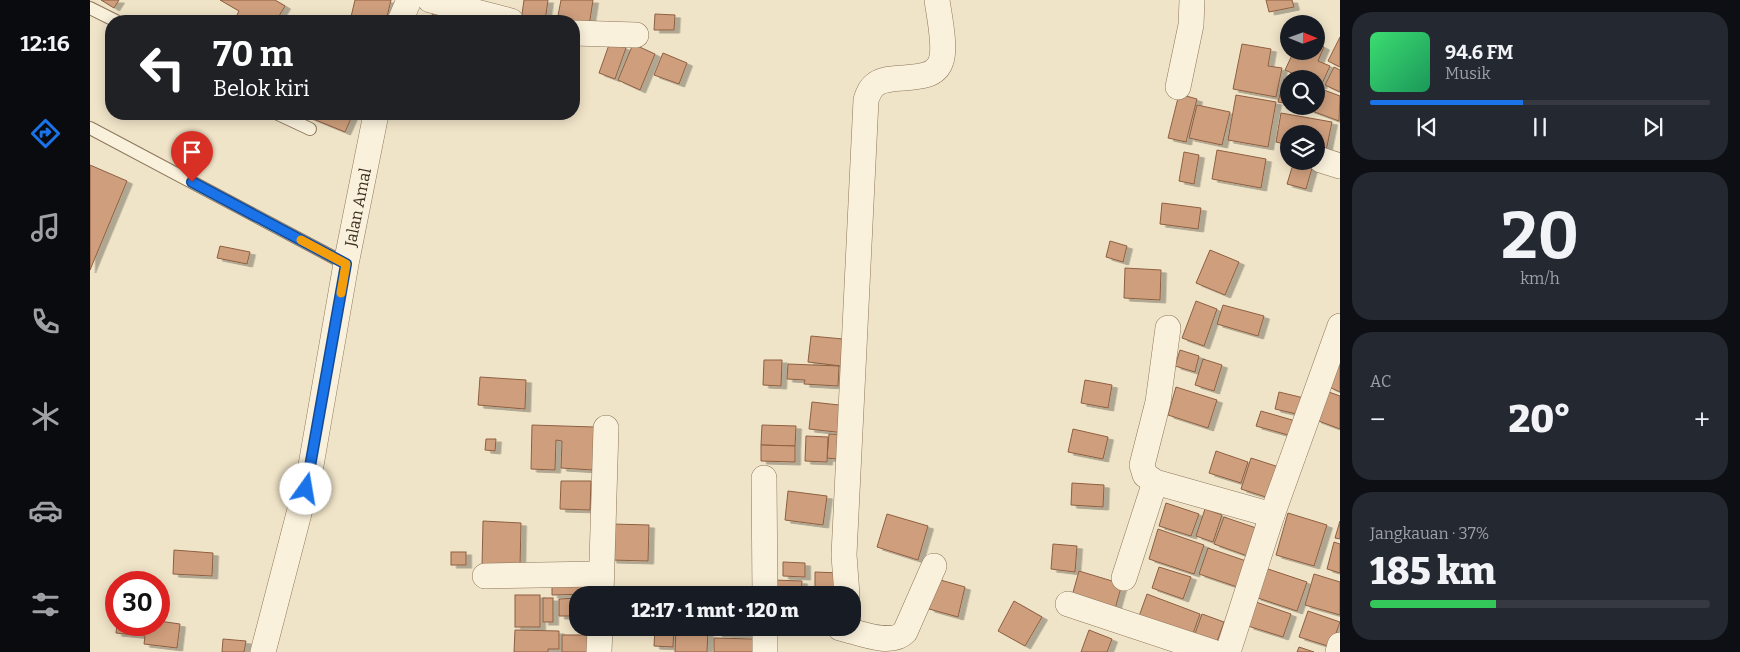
<!DOCTYPE html>
<html lang="id">
<head>
<meta charset="utf-8">
<style>
  body { margin:0; font-family:Bitter,serif; background:#242831; color:#f1f3f6; height:100vh; display:flex; flex-direction:column; font-size:19px; white-space:nowrap }
  * { box-sizing:border-box; margin:0 }
  p { font-size:16px; color:#9ea1a6 }
  .icon { flex:none; width:28px; height:28px; fill:none; stroke:currentColor; stroke-width:2; stroke-linecap:round; stroke-linejoin:round }
  .map { position:relative; flex:1; overflow:hidden }
  .sheet { display:flex; flex-direction:column; gap:12px; padding:12px; background:#0d0f14; width:400px }
  .sheet>* { flex:none }
  .top-card { position:absolute; left:15px; top:15px; width:475px; height:105px; border-radius:20px; box-shadow:0 2px 12px #0003; background:#202124; color:#fff; overflow:hidden }
  .needle { width:32px; rotate:91deg }
  .controls { position:absolute; left:1190px; top:15px; display:grid; gap:10px }
  .controls a { display:grid; place-items:center; width:45px; height:45px; border-radius:50%; background:#171b24; box-shadow:0 2px 12px #0003; font-size:25px }
  .speed { position:absolute; left:15px; top:571px; display:flex; gap:10px; font-size:25px; font-weight:700; text-align:center }
  .speed>* { display:grid; place-content:center; width:65px; height:65px; border-radius:50%; background:#171b24; box-shadow:0 2px 12px #0003; line-height:1 }
  .speed .limit { border:8px solid #d22; background:#fff; color:#111 }
  .pin { position:absolute; display:grid; place-items:center; width:42px; height:42px; color:#fff; margin:-51px -21px; border-radius:50% 50% 50% 0; rotate:-45deg; box-shadow:0 0 5px #0007 }
  .pin .icon { rotate:45deg }
  .me { position:absolute; width:55px; margin:-28px; rotate:13deg; stroke-linejoin:round; filter:drop-shadow(0 0 4px #0008) }
  .turn { display:flex; align-items:center; gap:18px; height:105px; padding:0 25px; font-size:22px }
  .turn .icon { width:65px; height:65px; stroke-width:2.5 }
  .turn b { display:block; font-size:35px; line-height:42px }
  .big { font-size:38px; font-weight:800; line-height:1.1 }
  .sheet .tile { flex:1; display:flex; flex-direction:column; justify-content:center; gap:8px; min-width:0; padding:0 18px; border-radius:20px; background:#242831 }
  .sheet .dial { align-items:center; gap:0 }
  .dial b { font-size:65px; line-height:1 }
  .song { display:flex; align-items:center; gap:15px }
  .cover { width:60px; height:60px; border-radius:8px; background:linear-gradient(135deg,hsl(140 70% 55%),hsl(150 70% 35%)) }
  .played { height:5px; border-radius:2px; background:linear-gradient(90deg,#1a73e8 45%,#363941 45%) }
  .keys { display:flex; justify-content:space-around; direction:ltr }
  .heat { display:flex; justify-content:space-between; align-items:center; font-size:28px; direction:ltr }
  .charge { height:8px; border-radius:4px; background:linear-gradient(90deg,#34c759 37%,#363941 0) }
  .trip { position:absolute; left:479px; top:586px; width:292px; height:50px; border-radius:20px; background:#171b24; box-shadow:0 2px 12px #0003; font-weight:800; line-height:50px; text-align:center }
  main { display:flex; flex:1; min-height:0 }
  .tabs { display:flex; flex-direction:column; width:90px; justify-content:space-around; align-items:center; background:#090b0e; color:#9ea1a6 }
  .tabs .icon { width:35px; height:35px }
  .tabs .active { color:#1a73e8 }
  .tabs b { font-size:22px; color:#f1f3f6 }
  .map>svg:first-child { display:block }
  .building { fill:#cf9f7d; stroke:#8d5f41; filter:url(#shadow) }
  .lines { fill:none; stroke-linecap:round; stroke-linejoin:round }
  .lane-casing { stroke:#8d765c; stroke-width:14 }
  .street-casing { stroke:#8d765c; stroke-width:26 }
  .lane { stroke:#faf1dc; stroke-width:12 }
  .street { stroke:#faf1dc; stroke-width:25 }
  .route-casing { stroke:#114b97; stroke-width:12 }
  .route { stroke:#1a73e8; stroke-width:9 }
  .slow { stroke:#f59e0b; stroke-width:9 }
  .labels { text-anchor:middle; dominant-baseline:central; stroke-width:4.5; stroke-linejoin:round; paint-order:stroke }
  .street-label { font-size:16px; fill:#3d2e20; stroke:#f7eed8 }
</style>
</head>
<body>
<main>
<nav class="tabs">
<b>12:16</b>
<svg class="icon active" aria-label="directions" viewBox="0 0 24 24"><path d="M12 3l9 9-9 9-9-9zM9 14v-3h6M13 9l2 2-2 2"/></svg>
<svg class="icon" aria-label="music" viewBox="0 0 24 24"><path d="M9 18V5l10-2v13"/><circle cx="6" cy="18" r="3"/><circle cx="16" cy="16" r="3"/></svg>
<svg class="icon" aria-label="phone" viewBox="0 0 24 24"><path d="M5 4h4l2 5-3 2q2 4 5 5l2-3 5 2v4C11 20 4 13 5 4z"/></svg>
<svg class="icon" aria-label="climate" viewBox="0 0 24 24"><path d="M12 3v18M4 7l16 10M4 17L20 7"/></svg>
<svg class="icon" aria-label="car" viewBox="0 0 24 24"><path d="M5 17H2v-5l4-1 3-4h7l3 4 3 1v5h-3M9 17h6M6 11h13"/><circle cx="7" cy="17" r="2"/><circle cx="17" cy="17" r="2"/></svg>
<svg class="icon" aria-label="filters" viewBox="0 0 24 24"><path d="M4 7h16M4 17h16"/><circle cx="9" cy="7" r="2"/><circle cx="15" cy="17" r="2"/></svg>
</nav>
<div class="map">
<svg width="1250" height="652" viewBox="0 0 1250 652">
  <defs>
    <filter id="shadow"><feDropShadow dx="5.5" dy="3" stdDeviation="0" flood-color="#0004"/></filter>
  </defs>
  <rect width="100%" height="100%" fill="#f0e4c8"/>
  <g class="building">
    <path d="M11,0h18l-5,8z"/>
    <path d="M130,0h55l10,6 -9,15h-42l5,-10z"/>
    <path d="M265,0h36l-5,21h-36z"/>
    <path d="M434,0h24l-3,21h-24z"/>
    <path d="M471,0h32l-5,33 -14,-12h-17z"/>
    <path d="M1176,0h26l2,7 -25,5z"/>
    <path d="M344,6l32,15h-35z"/>
    <path d="M565,14l20,1 -1,15h-20z"/>
    <path d="M1250,37v30l-12,-6z"/>
    <path d="M520,42l16,6 -11,31 -16,-6z"/>
    <path d="M1226,43l8,4 -6,14 12,5 -9,20 -5,-2v-5h-11l-20,-9 9,-19h22z"/>
    <path d="M543,44l22,10 -15,36 -22,-10z"/>
    <path d="M1152,44l29,5 -3,17 14,2 -6,29 -43,-8z"/>
    <path d="M573,53l24,10 -8,21 -25,-9z"/>
    <path d="M1244,67l6,3v22l-15,-7z"/>
    <path d="M1194,79l5,2v23l-11,-2z"/>
    <path d="M1226,87l24,9 -1,25 -35,-13 12,-2z"/>
    <path d="M1089,94l18,5 -11,43 -18,-4z"/>
    <path d="M1146,95l40,7 -8,45 -40,-7z"/>
    <path d="M1107,105l33,7 -8,33 -33,-7z"/>
    <path d="M1191,113l51,9 -6,29 -10,-2v-15h-27v11l-13,-3z"/>
    <path d="M211,114h52l-8,18z"/>
    <path d="M1127,150l49,9 -5,29 -49,-9z"/>
    <path d="M1094,152l15,3 -5,29 -15,-3z"/>
    <path d="M1204,161h20l-8,28 -19,-5z"/>
    <path d="M0,165l37,16 -37,89z"/>
    <path d="M1072,203l39,5 -3,21 -38,-5z"/>
    <path d="M1020,241l17,5 -4,16 -17,-5z"/>
    <path d="M130,246l30,6 -3,12 -30,-6z"/>
    <path d="M1120,250l29,12 -14,33 -29,-12z"/>
    <path d="M1035,268l36,2 -1,30 -36,-2z"/>
    <path d="M1106,301l21,8 -13,37 -22,-8z"/>
    <path d="M1133,305l41,11 -6,20 -41,-12z"/>
    <path d="M721,336l32,3 -2,27 -33,-4z"/>
    <path d="M1090,350l19,6 -4,16 -20,-6z"/>
    <path d="M1113,359l19,6 -8,26 -19,-6z"/>
    <path d="M674,360h18l-1,26 -18,-1z"/>
    <path d="M1250,360v32l-11,-5z"/>
    <path d="M698,364l51,2 -1,20 -34,-2 1,-4 -18,-1z"/>
    <path d="M390,377l46,3 -1,29 -47,-4z"/>
    <path d="M995,380l27,5 -4,23 -27,-5z"/>
    <path d="M1086,387l41,13 -9,28 -40,-13z"/>
    <path d="M1236,391l14,5v33l-24,-9z"/>
    <path d="M1189,392l29,7 -3,17 -30,-7z"/>
    <path d="M722,402l36,4 -3,27 -36,-4z"/>
    <path d="M1171,411l38,11 -4,15 -39,-11z"/>
    <path d="M442,425l62,2 -1,43 -32,-2 1,-27 -6,-1 -1,30 -24,-1z"/>
    <path d="M672,425l34,1 -1,20 -34,-1z"/>
    <path d="M983,429l35,8 -5,22 -35,-7z"/>
    <path d="M739,434l19,1 -2,25 -19,-2z"/>
    <path d="M716,436l22,1 -1,25 -22,-1z"/>
    <path d="M396,439h10l-1,12 -10,-1z"/>
    <path d="M671,445l34,1v16l-34,-1z"/>
    <path d="M1126,451l32,11 -7,21 -32,-10z"/>
    <path d="M1161,458l34,11 -10,31 -34,-11z"/>
    <path d="M471,481h30l-1,29 -30,-1z"/>
    <path d="M982,483l32,2 -1,22 -32,-2z"/>
    <path d="M698,491l39,5 -4,29 -38,-5z"/>
    <path d="M1076,503l33,11 -8,22 -32,-10z"/>
    <path d="M1115,509l17,6 -9,27 -17,-6z"/>
    <path d="M1198,513l39,12 -13,41 -38,-11z"/>
    <path d="M797,514l41,12 -10,34 -41,-13z"/>
    <path d="M1134,517l41,14 -9,28 -42,-15z"/>
    <path d="M393,521l38,2 -1,44 -38,-1z"/>
    <path d="M1250,521v18l-5,-1z"/>
    <path d="M522,524l37,1 -1,36 -37,-1z"/>
    <path d="M1068,529l46,16 -10,29 -45,-15z"/>
    <path d="M1244,542l6,2v29l-13,-4z"/>
    <path d="M963,544l24,2 -2,26 -24,-3z"/>
    <path d="M1118,548l47,16 -9,26 -47,-16z"/>
    <path d="M84,550l39,3 -1,23 -39,-2z"/>
    <rect x="361" y="552" width="15" height="13"/>
    <path d="M693,562l22,1v14l-22,-1z"/>
    <path d="M1069,567l32,10 -8,22 -31,-11z"/>
    <path d="M1175,568l42,14 -10,29 -42,-14z"/>
    <path d="M989,571l43,13 -7,25 -43,-13z"/>
    <path d="M725,572l26,1v18l-26,-1z"/>
    <path d="M1224,574l26,8v33l-35,-10z"/>
    <path d="M847,579l28,8 -7,30 -29,-8z"/>
    <path d="M683,580l29,1 -1,14h-28z"/>
    <path d="M462,584h36v10l-36,1z"/>
    <path d="M727,592l25,1v2h-26z"/>
    <path d="M1057,594l53,20 -9,25 -53,-20z"/>
    <rect x="425" y="595" width="25" height="32"/>
    <rect x="453" y="598" width="10" height="24"/>
    <path d="M488,598v18h-19v-17z"/>
    <path d="M924,601l28,16 -17,29 -27,-15z"/>
    <path d="M1166,602l35,12 -8,23 -35,-11z"/>
    <path d="M1218,611l32,11 -9,25 -32,-10z"/>
    <path d="M1112,614l22,8 -10,28 -22,-8z"/>
    <path d="M69,621l21,3 -3,24 -33,-4 1,-8 -29,-3 1,-8h42z"/>
    <path d="M565,628h19l-1,19 -19,-1z"/>
    <path d="M627,628h38v7l-38,-1z"/>
    <path d="M586,629l32,1 -1,22h-32z"/>
    <path d="M425,630l44,1v18h-11v3h-34z"/>
    <path d="M999,630l23,9 -5,13h-26z"/>
    <rect x="472" y="635" width="27" height="17"/>
    <path d="M624,638l39,1v13h-39z"/>
    <path d="M133,639l23,2 -2,11h-22z"/>
    <path d="M1209,647l15,5h-17z"/>
  </g>
  <g class="lines">
    <defs>
      <g id="lane">
        <path d="M0,8l26,13"/>
        <path d="M188,114l32,15"/>
        <path d="M0,128l256,136"/>
      </g>
      <g id="street">
        <path d="M340,0l81,21"/>
        <path d="M310,21l9,-21"/>
        <path d="M484,33l62,2"/>
        <path d="M1088,87l13,-62 1,-25"/>
        <path d="M1231,160l19,6"/>
        <path d="M1078,328l-10,74 -16,63 3,10 10,7 117,33"/>
        <path d="M674,478l1,117"/>
        <path d="M395,576l116,-2"/>
        <path d="M1034,578l31,-96"/>
        <path d="M511,595l5,-167"/>
        <path d="M757,595l-3,-40 22,-455c2,-6 4,-12 10,-16 16,-12 57,2 65,-23 5,-14 -2,-46 -4,-61"/>
        <path d="M978,604l145,48"/>
        <path d="M750,628c18,4 51,19 65,4l29,-66"/>
        <path id="s1" d="M173,652l47,-181 36,-207 30,-150"/>
        <path d="M509,652l1,-24"/>
        <path d="M675,652v-24"/>
        <path d="M1138,652l44,-137 68,-189"/>
        <path d="M1248,652l2,-7"/>
      </g>
    </defs>
    <use href="#lane" class="lane-casing"/>
    <use href="#street" class="street-casing"/>
    <use href="#lane" class="lane"/>
    <use href="#street" class="street"/>
  </g>
  <g class="lines">
    <defs>
      <path id="route" d="M102,182l154,82 -40,225"/>
    </defs>
    <use href="#route" class="route-casing"/>
    <use href="#route" class="route"/>
    <path class="slow" d="M211,240l45,24 -5,29"/>
  </g>
  <g class="labels">
    <g class="street-label">
      <text stroke="none"><textPath href="#s1" startOffset="455">Jalan Amal</textPath></text>
    </g>
  </g>
</svg>
<div class="controls">
<a><svg class="needle" viewBox="-14 -14 28 28"><path d="M0-13l5 13h-10z" fill="#e53935"/><path d="M0 13l5-13h-10z" fill="#9ea1a6"/></svg></a>
<a><svg class="icon" aria-label="search" viewBox="0 0 24 24"><circle cx="10" cy="10" r="6"/><path d="M15 15l6 6"/></svg></a>
<a><svg class="icon" aria-label="layers" viewBox="0 0 24 24"><path d="M12 4l9 5-9 5-9-5zM3 14l9 5 9-5"/></svg></a>
</div>
<div class="speed"><div class="limit">30</div></div>
<div class="pin" style="left:102px;top:182px;background:#d93025"><svg class="icon" aria-label="arrive" viewBox="0 0 24 24"><path d="M6 21V4h12l-3 4 3 4H6"/></svg></div>
<svg class="me" style="left:216px;top:489px" viewBox="-20 -20 40 40"><circle r="19" fill="#fff"/><path d="M0-13L10 11 0 6-10 11z" fill="#1a73e8"/></svg>
<div class="trip">12:17 · 1 mnt · 120 m</div>
<div class="top-card">
<div class="turn"><svg class="icon" aria-label="left" viewBox="0 0 24 24"><path d="M17 20v-9H6M10 6l-5 5 5 5"/></svg><div><b>70 m</b>Belok kiri</div></div>
</div>
</div>
<section class="sheet">
<div class="tile">
<div class="song"><i class="cover"></i><div><b>94.6 FM</b><p>Musik</p></div></div>
<div class="played"></div>
<div class="keys"><svg class="icon" aria-label="previous" viewBox="0 0 24 24"><path d="M18 5L8 12l10 7zM5 5v14"/></svg><svg class="icon" aria-label="pause" viewBox="0 0 24 24"><path d="M8 5v14M16 5v14"/></svg><svg class="icon" aria-label="next" viewBox="0 0 24 24"><path d="M6 5l10 7-10 7zM19 5v14"/></svg></div>
</div>
<div class="tile dial"><b>20</b><p>km/h</p></div>
<div class="tile"><p>AC</p>
<div class="heat"><a>−</a><b class="big">20°</b><a>+</a></div>
</div>
<div class="tile"><p>Jangkauan · 37%</p><b class="big">185 km</b><div class="charge"></div></div>
</section>
</main>
</body>
</html>
